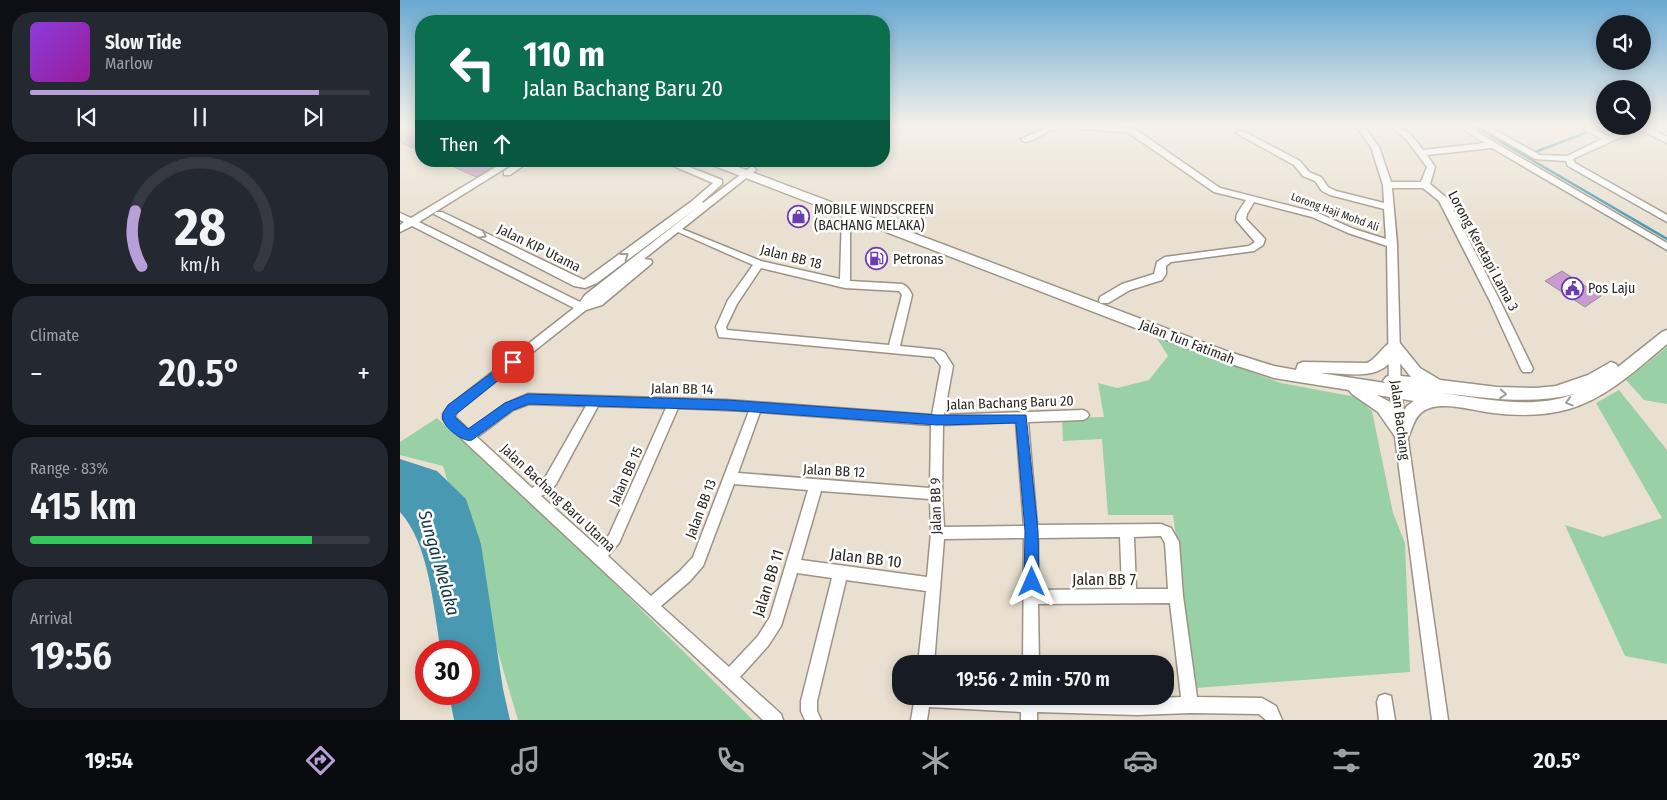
<!DOCTYPE html>
<html lang="en">
<head>
<meta charset="utf-8">
<style>
  body { margin:0; font-family:"Fira Sans Condensed",sans-serif; background:#242831; color:#f1f3f6; height:100vh; display:flex; flex-direction:column; font-size:19px; white-space:nowrap }
  * { box-sizing:border-box; margin:0 }
  p { font-size:16px; color:#9ea1a6 }
  .icon { flex:none; width:28px; height:28px; fill:none; stroke:currentColor; stroke-width:2; stroke-linecap:round; stroke-linejoin:round }
  .map { position:relative; flex:1; overflow:hidden }
  .panel { display:flex; flex-direction:column; gap:12px; padding:12px; background:#0d0f14; width:400px }
  .panel>* { flex:none }
  .top-card { position:absolute; left:15px; top:15px; width:475px; height:152px; border-radius:20px; box-shadow:0 2px 12px #0003; background:#0b6e4f; color:#fff; overflow:hidden }
  .buttons { position:absolute; left:1196px; top:15px; display:grid; gap:10px }
  .buttons a { display:grid; place-items:center; width:55px; height:55px; border-radius:50%; background:#171b24; box-shadow:0 2px 12px #0003; font-size:25px }
  .speed { position:absolute; left:15px; top:640px; display:flex; gap:10px; font-size:25px; font-weight:700; text-align:center }
  .speed>* { display:grid; place-content:center; width:65px; height:65px; border-radius:50%; background:#171b24; box-shadow:0 2px 12px #0003; line-height:1 }
  .speed .limit { border:8px solid #d22; background:#fff; color:#111 }
  .pin { position:absolute; display:grid; place-items:center; width:42px; height:42px; color:#fff; margin:-21px; border-radius:10px; box-shadow:0 2px 8px #0006 }
  .me { position:absolute; width:55px; margin:-28px; rotate:0deg; stroke-linejoin:round; filter:drop-shadow(0 0 4px #0008) }
  .turn { display:flex; align-items:center; gap:18px; height:105px; padding:0 25px; font-size:22px }
  .turn .icon { width:65px; height:65px; stroke-width:2.5 }
  .turn b { display:block; font-size:35px; line-height:42px }
  .then { display:flex; align-items:center; height:48px; padding:0 25px; background:#0003; gap:10px; font-size:19px }
  .big { font-size:38px; font-weight:600; line-height:1.1 }
  .panel .card { flex:1; display:flex; flex-direction:column; justify-content:center; gap:8px; min-width:0; padding:0 18px; border-radius:20px; background:#242831 }
  .panel .dial { align-items:center; gap:0 }
  .dial svg { height:130px; overflow:visible; fill:none; stroke:#363941; stroke-width:7; stroke-linecap:round; text-anchor:middle }
  .dial text { fill:#f1f3f6; stroke:none }
  .song { display:flex; align-items:center; gap:15px }
  .cover { width:60px; height:60px; border-radius:8px; background:linear-gradient(135deg,hsl(270 70% 55%),hsl(300 70% 35%)) }
  .played { height:5px; border-radius:2px; background:linear-gradient(90deg,#b6a0d7 85%,#363941 85%) }
  .keys { display:flex; justify-content:space-around; direction:ltr }
  .heat { display:flex; justify-content:space-between; align-items:center; font-size:28px; direction:ltr }
  .charge { height:8px; border-radius:4px; background:linear-gradient(90deg,#34c759 83%,#363941 0) }
  .trip { position:absolute; left:492px; top:655px; width:282px; height:50px; border-radius:20px; background:#171b24; box-shadow:0 2px 12px #0003; font-weight:600; line-height:50px; text-align:center }
  .tabs { display:flex; height:80px; justify-content:space-around; align-items:center; background:#090b0e; color:#9ea1a6 }
  .tabs .icon { width:35px; height:35px }
  .tabs .selected { color:#b6a0d7 }
  .tabs b { font-size:22px; color:#f1f3f6 }
  main { display:flex; flex:1; min-height:0 }
  .map>svg:first-child { display:block }
  .green { fill:#9ad0a6 }
  .water { fill:#4a99b2 }
  .lines { fill:none; stroke-linecap:round; stroke-linejoin:round }
  .stream { stroke:#4a99b2; stroke-width:2.5 }
  .building { fill:#c89cce; stroke:#9a8f9b }
  .minor-casing { stroke:#9b9386; stroke-width:3 }
  .major-casing { stroke:#9b9386; stroke-width:3 }
  .minor { fill:#fff; fill-rule:evenodd }
  .major { fill:#fff; fill-rule:evenodd }
  .oneway { stroke:#a09e9c }
  .route { fill:#1a73e8; stroke:#114b97 }
  .labels { text-anchor:middle; dominant-baseline:central; stroke-width:5; stroke-linejoin:round; paint-order:stroke }
  .far-street-label { font-size:11px; fill:#2b2822; stroke:#fff }
  .poi-label { font-size:14px; fill:#2b2822; stroke:#fff; text-anchor:start }
  .street-label { font-size:14px; fill:#2b2822; stroke:#fff }
  .near-street-label { font-size:16px; fill:#2b2822; stroke:#fff }
  .near-water-label { font-size:18px; font-style:italic; fill:#123743; stroke:#fff }
</style>
</head>
<body>
<main>
<section class="panel">
<div class="card">
<div class="song"><i class="cover"></i><div><b>Slow Tide</b><p>Marlow</p></div></div>
<div class="played"></div>
<div class="keys"><svg class="icon" aria-label="previous" viewBox="0 0 24 24"><path d="M18 5L8 12l10 7zM5 5v14"/></svg><svg class="icon" aria-label="pause" viewBox="0 0 24 24"><path d="M8 5v14M16 5v14"/></svg><svg class="icon" aria-label="next" viewBox="0 0 24 24"><path d="M6 5l10 7-10 7zM19 5v14"/></svg></div>
</div>
<div class="card dial"><svg viewBox="0 0 100 80">
<path d="M14 69A42 42 0 1 1 86 69"/>
<path d="M14 69A42 42 0 0 1 10 35" stroke="#b6a0d7"/>
<text x="50" y="56" font-size="32" font-weight="700">28</text>
<text x="50" y="72" font-size="11">km/h</text>
</svg></div>
<div class="card"><p>Climate</p>
<div class="heat"><a>−</a><b class="big">20.5°</b><a>+</a></div>
</div>
<div class="card"><p>Range · 83%</p><b class="big">415 km</b><div class="charge"></div></div>
<div class="card"><p>Arrival</p><b class="big">19:56</b></div>
</section>
<div class="map">
<svg width="1267" height="720" viewBox="0 0 1267 720">
  <rect width="100%" height="100%" fill="#e9e0d1"/>
  <g class="green">
    <path d="M756,337l125,46 75,14 16,14 21,102 12,30 5,129 -214,16 -23,-173h-65l-6,-76 -39,2 -1,-23 42,-1 -6,-34 19,5 32,-8 19,-24z"/>
    <path d="M1267,347v57l-23,-4 -18,-20z"/>
    <path d="M1219,390l48,60v214l-42,-8 -60,-131 38,12 59,-19 -66,-115z"/>
    <path d="M37,418l99,88 217,214h-235l-75,-254 -43,-11v-13z"/>
  </g>
  <path class="water" d="M0,459l37,12 29,28 15,45 22,145 7,31h-56l-5,-26h20v-43h-28c-8,-43 -11,-106 -41,-139z"/>
  <g class="lines">
    <g class="stream">
      <path d="M1072,125l195,114"/>
      <path d="M1198,127l4,-2"/>
      <path d="M1135,152l53,-20"/>
    </g>
  </g>
  <g class="building">
    <path d="M0,125h21v27l-21,-10z"/>
    <path d="M41,161h61l-26,16z"/>
    <path d="M1162,271l39,25 -16,11 -40,-26z"/>
  </g>
  <g class="lines">
    <defs>
      <g id="minor">
        <path d="M652,125h46l37,4 85,59 98,25 36,16 32,10 -2,-30 -54,-14 -8,-4 -7,-10 -12,-5 -9,-11 -58,-32 4,-2h3l57,30 9,11 12,5 7,10 8,4 48,12 -1,-18 -12,-38 -16,-22h8l16,22 12,35h30l6,-15 -21,-28 -17,-14c16,0 25,13 34,25l62,-7 -29,-18h9l202,118v7l-175,-102 -65,7 8,12 -5,17 18,15 52,102 33,68 -2,3h-8l-2,-3 -31,-68 -51,-100 -16,-13h-31l5,56 4,147 47,329h-16l-43,-329 -2,-145 -39,-13 -36,-16 -58,-15 -7,12 -1,5 19,20 -2,6 -9,6 -83,11 -5,4v8l-4,6 -32,10 -22,13h-8l-1,-3 1,-3 22,-13 32,-10 3,-12 8,-5 84,-11 6,-4 -19,-22 1,-6 9,-14 -32,-8 -85,-59 -42,-4 -27,-1 -10,2 -17,10 -8,2 -4,-3z"/>
        <path d="M1077,125h9l54,30 27,1 35,-17 -18,-9v-4h6l18,10 23,-10h11l2,-1 23,12v6l-28,-14 -66,30 2,4 92,52v7l-99,-56 -2,-5 -31,-2z"/>
        <path d="M106,161h11l-98,61 161,80 5,-7 113,-88 -101,76 -12,5 -11,-2 -140,-72 2,-2h6l142,68 108,-79 21,-18 -51,-22h12l48,19v4l-20,18 1,1 49,-37 4,3 -1,2 -73,58 79,32 79,18 2,-65 2,-2h6v69l52,3c5,2 8,6 10,11l-12,51 40,4 5,3 8,13 -9,49 139,-5 4,2 2,3 -2,3 -4,2 -55,2 9,103 124,-1 10,4 8,14 4,54 14,101 65,1 14,8 6,14h-16l-7,-6 -69,-1 -53,2 -100,-3v8h-16v-8l-92,-5 -2,13h-16l4,-24h123l99,3 44,-2 -11,-94 -132,1 1,60h-16l1,-126 -80,1 -10,125h-16l8,-73 -80,-11 -29,121v10l4,9h-16l-4,-9v-10l31,-123 -35,-5 -16,53 -13,20 -28,31 41,37 2,6h-20l-299,-279 -21,-22v-5l6,-8 125,-98 -162,-82 -12,6v-7l4,-3 -4,-2v-7l11,5zM278,232l75,33 -25,35 -12,27 3,10 215,20 7,9 -9,49 -205,-15 -199,-6 -23,10 -36,26 -14,-13 2,-5 129,-102 16,-5 49,-41 1,-2 -1,-2 -7,-1zM361,268l84,20 54,3 3,4 -13,50 -162,-15 -1,-3 11,-23zM129,404l57,2 -40,70 -6,7 -8,5 -55,-51 36,-27zM198,406l68,2 -57,127 -11,12 -57,-51 9,-5 6,-7zM278,408l71,3 -56,146 -13,14 -29,25 -43,-40 11,-13zM360,412l171,13 -1,63 -192,-15zM616,422l8,104 -80,1 -2,-33 1,-69zM334,484l74,6 -38,127 -12,19 -29,31 -68,-61 29,-25 13,-15zM421,491l109,8 1,34 -4,44 -126,-17zM761,536l4,7 3,46h-32l-2,-52zM720,537l2,52 -84,1v-52z"/>
        <path d="M120,161h10l-20,14h-6v-4z"/>
        <path d="M985,694l6,2 4,24h-16l-2,-18 2,-6z"/>
      </g>
      <path id="major" d="M305,161h17l504,190 48,15 22,4 2,-6 5,-2 64,1c12,-5 19,-25 32,-21l21,26 20,12 57,7 39,1 20,-2 32,-11 23,-13 5,2 2,3 44,-35 5,-2v14c-30,25 -60,54 -98,65 -25,7 -51,7 -76,4 -20,-2 -54,-14 -71,-1 -8,6 -10,17 -14,26l-6,2 -6,-2 -18,-26 -26,-18 -3,-4 -75,-12 -58,-19 -509,-196zM995,357l16,20 -20,-2 -5,2 -3,4 2,2 -65,-10c27,-1 56,10 75,-16zM1042,393c45,5 88,12 132,1 -41,16 -89,5 -132,-1zM977,395l37,6 -7,5 -7,11 -10,-15z"/>
    </defs>
    <use href="#minor" class="minor-casing"/>
    <use href="#major" class="major-casing"/>
    <use href="#minor" class="minor"/>
    <use href="#major" class="major"/>
  </g>
  <defs><path id="oneway-chevron" d="M-2-3.5L2.5 0L-2 3.5" fill="none" stroke-width="1.6" stroke-linecap="round" stroke-linejoin="round" transform="scale(1.25)"/></defs>
  <g class="oneway">
    <use href="#oneway-chevron" transform="translate(83 235) rotate(27)"/>
    <use href="#oneway-chevron" transform="translate(225 256) rotate(-37)"/>
    <use href="#oneway-chevron" transform="translate(1103 394) rotate(5)"/>
    <use href="#oneway-chevron" transform="translate(1169 402) rotate(163)"/>
  </g>
  <linearGradient id="sky" x2="0" y2="1"><stop stop-color="#69a9d2"/><stop offset="0.56" stop-color="#f5f1ea"/><stop offset="1" stop-color="#f5f1ea" stop-opacity="0"/></linearGradient>
  <rect width="1267" height="225" fill="url(#sky)"/>
  <path class="route" d="M113,357l4,1 2,4 -2,3 -62,50v2l13,12 37,-26 23,-9 199,6 210,15h89l12,116 1,51 -2,4 -5,2 -5,-2 -3,-4 1,-51 -9,-108 -79,2 -210,-15 -198,-6 -16,6 -41,30c-8,3 -26,-11 -29,-20 -2,-6 2,-10 5,-15z"/>
  <defs>
    <symbol id="shop-ring" viewBox="-11 -11 22 22"><circle r="9.5" fill="#fff" stroke="#6d3bb2" stroke-width="1.5"/><path d="M-5-2.5h2.3a2.7 3.5 0 0 1 5.4 0H5L5.5 6h-11ZM-1.5-2.5h3a1.5 2.3 0 0 0-3 0Z" fill="#6d3bb2"/></symbol>
    <symbol id="fuel-ring" viewBox="-11 -11 22 22"><circle r="9.5" fill="#fff" stroke="#6d3bb2" stroke-width="1.5"/><path d="M-5.5-6h7V0h2V4h1.3V-2.5L3-4.5l.8-.8L6-3V5H2.5V1h-1V6h-7ZM-4.2-4.7v3.2H.2V-4.7Z" fill="#6d3bb2"/></symbol>
    <symbol id="civic-ring" viewBox="-11 -11 22 22"><circle r="9.5" fill="#fff" stroke="#6d3bb2" stroke-width="1.5"/><path d="M-.6-6.5H3V-4.5H.6V-3L4-1V1h2V6H-6V1h2V-1L-.6-3ZM-1.2 2.5V6h2.4V2.5Z" fill="#6d3bb2"/></symbol>
  </defs>
  <g fill-rule="evenodd">
    <use href="#shop-ring" x="386" y="204" width="25" height="25"/>
    <use href="#fuel-ring" x="464" y="246" width="25" height="25"/>
    <use href="#civic-ring" x="1160" y="276" width="25" height="25"/>
  </g>
  <g class="labels">
    <g class="far-street-label">
      <text transform="translate(935 212) rotate(20)">Lorong Haji Mohd Ali</text>
    </g>
    <g class="poi-label">
      <text x="414" y="209">MOBILE WINDSCREEN<tspan x="414" dy="16">(BACHANG MELAKA)</tspan></text>
      <text x="493" y="259">Petronas</text>
      <text x="1188" y="288">Pos Laju</text>
    </g>
    <g class="street-label">
      <text transform="translate(139 248) rotate(26)">Jalan KIP Utama</text>
      <text transform="translate(1083 251) rotate(62)">Lorong Keretapi Lama 3</text>
      <text transform="translate(391 257) rotate(14)">Jalan BB 18</text>
      <text transform="translate(787 342) rotate(21)">Jalan Tun Fatimah</text>
      <text transform="translate(282 389) rotate(1)">Jalan BB 14</text>
      <text transform="translate(610 403) rotate(-2)">Jalan Bachang Baru 20</text>
      <text transform="translate(1000 420) rotate(83)">Jalan Bachang</text>
      <text transform="translate(434 471) rotate(3)">Jalan BB 12</text>
      <text transform="translate(226 476) rotate(-66)">Jalan BB 15</text>
      <text transform="translate(158 498) rotate(43)">Jalan Bachang Baru Utama</text>
      <text transform="translate(536 506) rotate(-91)">Jalan BB 9</text>
      <text transform="translate(301 509) rotate(-69)">Jalan BB 13</text>
    </g>
    <g class="near-street-label">
      <text transform="translate(466 558) rotate(7)">Jalan BB 10</text>
      <text x="704" y="579">Jalan BB 7</text>
      <text transform="translate(368 583) rotate(-72)">Jalan BB 11</text>
    </g>
    <g class="near-water-label">
      <text transform="translate(39 563) rotate(74)">Sungai Melaka</text>
    </g>
  </g>
</svg>
<div class="buttons">
<a><svg class="icon" aria-label="sound" viewBox="0 0 24 24"><path d="M4 9h4l5-4v14l-5-4H4zM17 9q2 3 0 6"/></svg></a>
<a><svg class="icon" aria-label="search" viewBox="0 0 24 24"><circle cx="10" cy="10" r="6"/><path d="M15 15l6 6"/></svg></a>
</div>
<div class="speed"><div class="limit">30</div></div>
<div class="pin" style="left:113px;top:362px;background:#d93025"><svg class="icon" aria-label="arrive" viewBox="0 0 24 24"><path d="M6 21V4h12l-3 4 3 4H6"/></svg></div>
<svg class="me" style="left:632px;top:582px" viewBox="-20 -20 40 40"><path d="M0-17L14 15 0 8-14 15z" fill="#1a73e8" stroke="#fff" stroke-width="4"/></svg>
<div class="trip">19:56 · 2 min · 570 m</div>
<div class="top-card">
<div class="turn"><svg class="icon" aria-label="left" viewBox="0 0 24 24"><path d="M17 20v-9H6M10 6l-5 5 5 5"/></svg><div><b>110 m</b>Jalan Bachang Baru 20</div></div>
<div class="then">Then<svg class="icon" aria-label="ahead" viewBox="0 0 24 24"><path d="M12 20V5M6 11l6-6 6 6"/></svg></div>
</div>
</div>
</main>
<nav class="tabs">
<b>19:54</b>
<svg class="icon selected" aria-label="directions" viewBox="0 0 24 24"><path d="M12 3l9 9-9 9-9-9zM9 14v-3h6M13 9l2 2-2 2"/></svg>
<svg class="icon" aria-label="music" viewBox="0 0 24 24"><path d="M9 18V5l10-2v13"/><circle cx="6" cy="18" r="3"/><circle cx="16" cy="16" r="3"/></svg>
<svg class="icon" aria-label="phone" viewBox="0 0 24 24"><path d="M5 4h4l2 5-3 2q2 4 5 5l2-3 5 2v4C11 20 4 13 5 4z"/></svg>
<svg class="icon" aria-label="climate" viewBox="0 0 24 24"><path d="M12 3v18M4 7l16 10M4 17L20 7"/></svg>
<svg class="icon" aria-label="car" viewBox="0 0 24 24"><path d="M5 17H2v-5l4-1 3-4h7l3 4 3 1v5h-3M9 17h6M6 11h13"/><circle cx="7" cy="17" r="2"/><circle cx="17" cy="17" r="2"/></svg>
<svg class="icon" aria-label="filters" viewBox="0 0 24 24"><path d="M4 7h16M4 17h16"/><circle cx="9" cy="7" r="2"/><circle cx="15" cy="17" r="2"/></svg>
<b>20.5°</b>
</nav>
</body>
</html>
